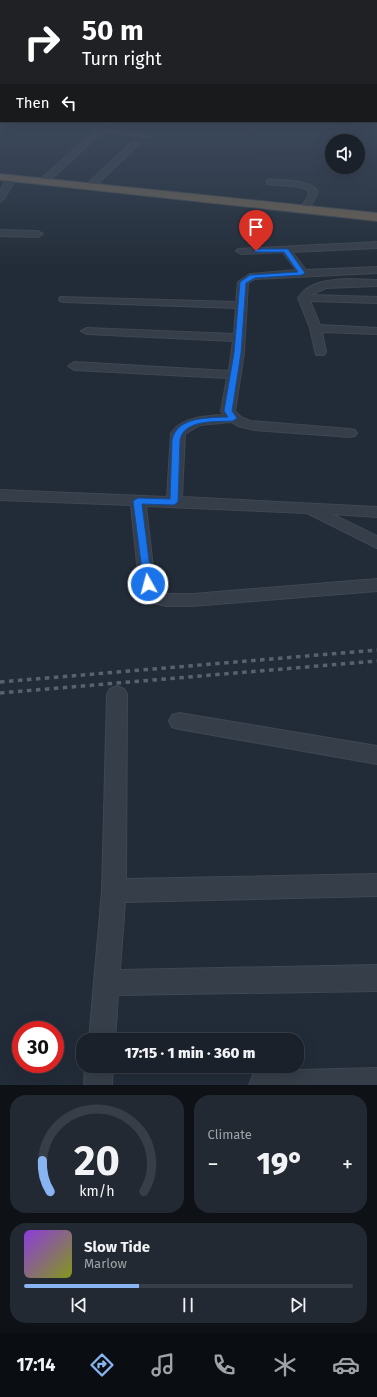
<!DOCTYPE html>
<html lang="en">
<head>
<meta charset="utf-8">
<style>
  body { margin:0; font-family:"Fira Sans",sans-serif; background:#232932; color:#f1f3f6; height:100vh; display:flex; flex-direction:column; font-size:15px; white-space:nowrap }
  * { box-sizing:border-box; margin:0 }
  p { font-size:13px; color:#9fa3a8 }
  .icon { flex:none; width:22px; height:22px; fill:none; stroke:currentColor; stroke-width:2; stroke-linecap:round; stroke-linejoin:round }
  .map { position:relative; height:1085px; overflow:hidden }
  .sheet { display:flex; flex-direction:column; gap:10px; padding:10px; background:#0e1217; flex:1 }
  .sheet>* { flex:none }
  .hud { position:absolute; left:0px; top:0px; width:377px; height:122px; box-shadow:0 4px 16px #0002,0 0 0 1px #383e47; background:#202124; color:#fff; overflow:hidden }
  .buttons { position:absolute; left:325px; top:134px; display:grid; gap:8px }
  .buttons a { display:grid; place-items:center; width:40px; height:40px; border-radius:50%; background:#1a212a; box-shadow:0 4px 16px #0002,0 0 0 1px #383e47; font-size:20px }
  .speed { position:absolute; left:12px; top:1021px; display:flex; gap:8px; font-size:20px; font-weight:700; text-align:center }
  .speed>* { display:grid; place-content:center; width:52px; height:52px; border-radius:50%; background:#1a212a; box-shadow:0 4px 16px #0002,0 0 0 1px #383e47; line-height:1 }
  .speed .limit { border:6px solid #d22; background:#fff; color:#111 }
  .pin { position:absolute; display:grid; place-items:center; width:34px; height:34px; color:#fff; margin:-41px -17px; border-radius:50% 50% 50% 0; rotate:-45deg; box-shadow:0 0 4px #0007 }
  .pin .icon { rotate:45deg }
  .me { position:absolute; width:44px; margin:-22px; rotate:353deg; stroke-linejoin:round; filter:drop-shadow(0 0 3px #0008) }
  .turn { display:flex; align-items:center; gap:14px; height:84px; padding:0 16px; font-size:18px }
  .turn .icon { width:52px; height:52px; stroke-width:2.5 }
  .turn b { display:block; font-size:28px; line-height:34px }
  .then { display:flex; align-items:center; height:38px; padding:0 16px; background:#0003; gap:8px; font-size:15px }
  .big { font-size:30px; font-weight:800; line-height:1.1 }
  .sheet .widget { flex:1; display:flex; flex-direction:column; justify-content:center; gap:6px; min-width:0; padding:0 14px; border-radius:16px; background:#232932 }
  .sheet .dial { align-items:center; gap:0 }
  .dial svg { height:104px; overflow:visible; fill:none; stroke:#383e47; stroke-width:7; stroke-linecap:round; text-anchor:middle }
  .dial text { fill:#f1f3f6; stroke:none }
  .song { display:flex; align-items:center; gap:12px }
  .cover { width:48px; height:48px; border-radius:6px; background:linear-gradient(135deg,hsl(270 70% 55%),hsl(70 70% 35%)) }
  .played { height:4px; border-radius:2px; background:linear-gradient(90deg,#88b4f2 35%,#383e47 35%) }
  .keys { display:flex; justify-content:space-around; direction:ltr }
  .heat { display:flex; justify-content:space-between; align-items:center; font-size:22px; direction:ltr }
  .sheet .tiles { flex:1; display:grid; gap:10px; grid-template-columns:1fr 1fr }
  .widget:last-child { grid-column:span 2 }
  .trip { position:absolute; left:76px; top:1033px; width:228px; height:40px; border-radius:16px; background:#1a212a; box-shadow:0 4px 16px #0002,0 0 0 1px #383e47; font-weight:800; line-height:40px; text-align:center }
  .menu { display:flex; height:64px; justify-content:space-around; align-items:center; background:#0a0d11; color:#9fa3a8 }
  .menu .icon { width:28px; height:28px }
  .menu .current { color:#88b4f2 }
  .menu b { font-size:18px; color:#f1f3f6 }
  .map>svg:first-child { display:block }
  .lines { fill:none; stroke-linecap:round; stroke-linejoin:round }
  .lane-casing { stroke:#3f4752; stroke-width:2 }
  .street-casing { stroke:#3f4752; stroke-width:2 }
  .highway-casing { stroke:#414953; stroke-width:2 }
  .lane { fill:#363e49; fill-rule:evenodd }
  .street { fill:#363e49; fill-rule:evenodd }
  .highway { fill:#6e6353; fill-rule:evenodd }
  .rail { stroke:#58626f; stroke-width:3.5; stroke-dasharray:4.5 4.5; stroke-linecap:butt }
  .route { fill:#1a73e8; stroke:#114b97 }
</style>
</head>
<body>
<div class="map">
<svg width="377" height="1085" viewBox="0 0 377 1085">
  <rect width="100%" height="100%" fill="#222c38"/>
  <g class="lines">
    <defs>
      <g id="lane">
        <path d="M359,121h18v2l-16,-1z"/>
        <path d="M99,130l51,5 2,1 -2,1 -52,-5z"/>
      </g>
      <g id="street">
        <path d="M106,121h8l-67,62h-6v-4z"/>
        <path d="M132,142l7,2 -46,44h-6v-4z"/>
        <path d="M9,176h6l1,2 -12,21 -4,3v-11z"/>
        <path d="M270,179c14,2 39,0 48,12 -2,7 -8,18 -15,21l-4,-3 9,-12 1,-6 -9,-4 -33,-3v-4z"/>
        <path d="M0,230l38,1 5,3 -5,3 -38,-1z"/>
        <path d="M377,242v6l-85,4 14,18 71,-3v6l-122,6 -7,4 -4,70 -9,58 6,6 9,4 100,8 5,1 2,3 -2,3 -5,1 -96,-7 -16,-4 -7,-4 -31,3 -15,9 -3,63 195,10v10l-45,-3 45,22v12l-70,-35 -161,-7 9,78 11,10h27l184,-15v12l-184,15h-27l-12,-3 -10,-8 -5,-11 -8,-79 -131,-5v-10l167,7 4,-64c11,-16 35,-17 53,-18l-3,-4 6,-33 -153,-8 -6,-4 6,-4 155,9 4,-30 -146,-7 -6,-3 6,-3 147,6 2,-26 -172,-6 -4,-1 -1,-2 1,-2 176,5 2,-20 12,-8 46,-4 -13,-18 -42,2 -5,-3 2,-2z"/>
        <path d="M348,279l29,1v6l-51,2 -15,7 66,2v6l-67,-2 10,24 57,3v6l-55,-2 4,20 -2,3h-8l-6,-27 -12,-30c11,-17 31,-18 50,-19z"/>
        <path d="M117,686l7,3 3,5 -1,185 251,-5v22l-252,6 -5,68 257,-5v26l-259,4 -3,45h-26l13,-149 5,-197 3,-5z"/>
        <path d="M179,713l198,33v18l-198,-35 -7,-2 -3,-6 3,-6z"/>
        <path d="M85,1066h28l-1,19h-28z"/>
        <path d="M377,1068v17h-128l4,-10 10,-4z"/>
      </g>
      <path id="highway" d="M0,174l377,39v8l-377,-41z"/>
    </defs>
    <use href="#lane" class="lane-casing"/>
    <use href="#street" class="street-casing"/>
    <use href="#highway" class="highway-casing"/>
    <use href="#lane" class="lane"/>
    <use href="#street" class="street"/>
    <use href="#highway" class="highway"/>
    <g class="rail">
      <path d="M0,682l377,-32"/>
      <path d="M0,693l377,-32"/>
    </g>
  </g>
  <linearGradient id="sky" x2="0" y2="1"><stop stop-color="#13181f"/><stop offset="0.44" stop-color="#3e4b5e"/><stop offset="1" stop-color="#3e4b5e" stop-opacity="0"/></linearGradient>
  <rect width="377" height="270" fill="url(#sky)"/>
  <path class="route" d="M256,249h32l17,24 -3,2 -47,3 -9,5 -5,70 -9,58 5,7 -4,3c-17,1 -49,-2 -53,19l-2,62 -4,3 -32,-1 10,80 -1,2h-7l-11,-85 5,-3 32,1 2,-59c5,-24 37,-22 56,-23l-4,-6 10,-58 6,-71 10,-7 48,-3 -14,-20h-30z"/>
</svg>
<div class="buttons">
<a><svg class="icon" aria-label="sound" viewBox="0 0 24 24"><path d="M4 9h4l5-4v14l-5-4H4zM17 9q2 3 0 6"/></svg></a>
</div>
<div class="speed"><div class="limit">30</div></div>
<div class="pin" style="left:256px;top:251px;background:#d93025"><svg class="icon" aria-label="arrive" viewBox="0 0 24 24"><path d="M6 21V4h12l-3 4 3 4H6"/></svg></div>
<svg class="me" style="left:148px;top:584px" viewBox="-20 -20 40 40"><circle r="17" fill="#1a73e8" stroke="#fff" stroke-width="3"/><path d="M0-11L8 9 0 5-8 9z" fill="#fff"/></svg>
<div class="trip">17:15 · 1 min · 360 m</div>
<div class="hud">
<div class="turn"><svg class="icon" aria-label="right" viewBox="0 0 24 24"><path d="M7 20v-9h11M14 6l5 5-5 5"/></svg><div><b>50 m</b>Turn right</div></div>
<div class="then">Then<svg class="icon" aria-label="left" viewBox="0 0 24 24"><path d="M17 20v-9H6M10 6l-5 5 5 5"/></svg></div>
</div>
</div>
<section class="sheet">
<div class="tiles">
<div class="widget dial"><svg viewBox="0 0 100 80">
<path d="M14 69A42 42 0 1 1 86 69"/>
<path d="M14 69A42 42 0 0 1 8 45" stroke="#88b4f2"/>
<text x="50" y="56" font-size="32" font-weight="700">20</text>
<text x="50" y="72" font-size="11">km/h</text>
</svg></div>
<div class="widget"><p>Climate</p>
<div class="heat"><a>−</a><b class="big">19°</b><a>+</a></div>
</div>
<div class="widget">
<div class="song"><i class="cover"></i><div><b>Slow Tide</b><p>Marlow</p></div></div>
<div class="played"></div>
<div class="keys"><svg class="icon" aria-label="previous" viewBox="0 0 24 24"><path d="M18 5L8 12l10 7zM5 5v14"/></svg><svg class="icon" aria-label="pause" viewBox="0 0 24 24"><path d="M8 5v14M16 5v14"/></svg><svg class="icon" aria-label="next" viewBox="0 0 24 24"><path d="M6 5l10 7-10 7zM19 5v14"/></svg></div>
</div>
</div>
</section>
<nav class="menu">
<b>17:14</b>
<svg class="icon current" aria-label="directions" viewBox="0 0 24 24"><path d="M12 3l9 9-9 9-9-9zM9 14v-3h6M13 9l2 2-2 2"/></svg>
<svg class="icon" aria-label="music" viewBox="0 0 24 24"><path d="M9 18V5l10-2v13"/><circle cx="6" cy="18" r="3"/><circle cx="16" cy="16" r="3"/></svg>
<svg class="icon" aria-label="phone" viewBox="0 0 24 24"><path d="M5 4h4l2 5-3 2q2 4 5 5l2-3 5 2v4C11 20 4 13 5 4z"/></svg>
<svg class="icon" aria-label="climate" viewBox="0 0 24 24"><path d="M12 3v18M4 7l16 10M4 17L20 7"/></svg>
<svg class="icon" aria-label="car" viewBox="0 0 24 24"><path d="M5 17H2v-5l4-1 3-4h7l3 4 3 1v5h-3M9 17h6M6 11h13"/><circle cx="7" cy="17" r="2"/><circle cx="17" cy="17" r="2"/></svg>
</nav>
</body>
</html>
